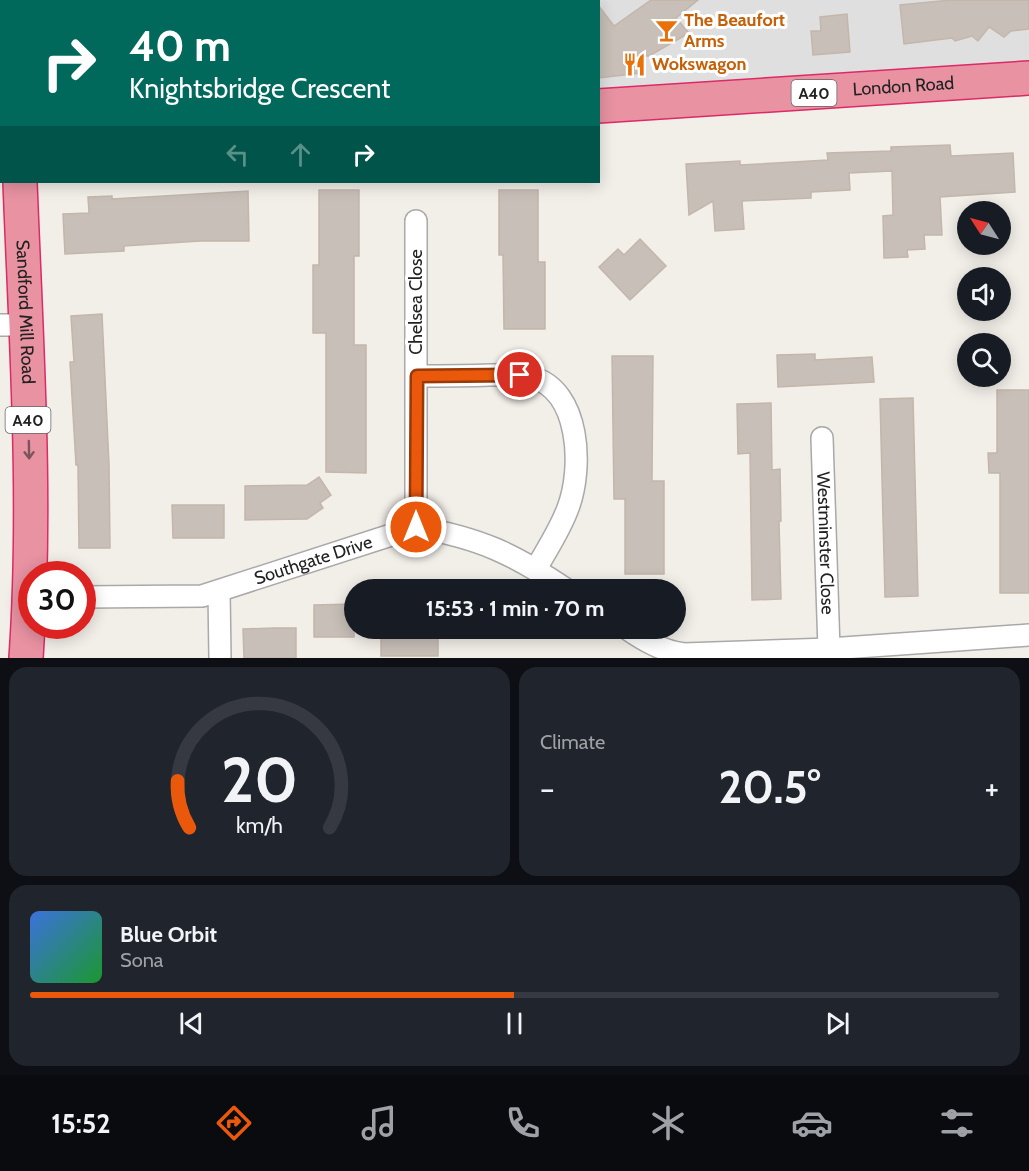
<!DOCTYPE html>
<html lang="en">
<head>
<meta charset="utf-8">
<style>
  body { margin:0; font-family:Cabin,sans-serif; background:#20242c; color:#f1f3f6; height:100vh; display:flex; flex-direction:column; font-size:22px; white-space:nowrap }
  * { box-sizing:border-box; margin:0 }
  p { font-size:20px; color:#9ea1a6 }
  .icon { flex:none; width:33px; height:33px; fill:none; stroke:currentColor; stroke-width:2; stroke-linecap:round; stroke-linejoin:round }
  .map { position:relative; height:658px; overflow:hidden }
  .side { display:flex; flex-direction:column; gap:9px; padding:9px; background:#0d0f14; flex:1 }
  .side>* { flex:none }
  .banner { position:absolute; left:0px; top:0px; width:600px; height:183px; box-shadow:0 3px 15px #0003; background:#00695c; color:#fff; overflow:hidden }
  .needle { width:39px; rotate:306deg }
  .buttons { position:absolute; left:957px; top:201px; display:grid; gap:12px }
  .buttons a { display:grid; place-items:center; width:54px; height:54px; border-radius:50%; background:#171b24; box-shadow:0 3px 15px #0003; font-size:30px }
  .speed { position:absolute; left:18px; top:561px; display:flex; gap:12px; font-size:30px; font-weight:700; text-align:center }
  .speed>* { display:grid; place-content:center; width:78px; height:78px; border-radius:50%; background:#171b24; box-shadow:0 3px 15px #0003; line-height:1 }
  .speed .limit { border:9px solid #d22; background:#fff; color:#111 }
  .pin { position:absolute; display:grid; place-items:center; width:51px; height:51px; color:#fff; margin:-26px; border:3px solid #fff; border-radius:50%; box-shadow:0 2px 6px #0007 }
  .me { position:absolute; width:66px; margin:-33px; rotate:0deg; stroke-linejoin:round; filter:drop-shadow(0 0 4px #0008) }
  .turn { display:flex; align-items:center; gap:21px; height:126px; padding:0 30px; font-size:27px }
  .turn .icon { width:78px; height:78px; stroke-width:2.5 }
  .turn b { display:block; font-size:42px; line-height:51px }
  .lanes { display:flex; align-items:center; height:57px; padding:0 30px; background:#0003; justify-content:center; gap:30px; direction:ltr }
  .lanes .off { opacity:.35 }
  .big { font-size:45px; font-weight:800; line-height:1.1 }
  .side .tile { flex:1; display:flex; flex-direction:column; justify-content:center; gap:9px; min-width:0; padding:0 21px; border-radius:18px; background:#20242c }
  .side .dial { align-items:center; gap:0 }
  .dial svg { height:156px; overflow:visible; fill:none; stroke:#363941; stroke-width:7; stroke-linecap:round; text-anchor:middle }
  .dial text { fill:#f1f3f6; stroke:none }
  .song { display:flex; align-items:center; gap:18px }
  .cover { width:72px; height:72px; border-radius:9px; background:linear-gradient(135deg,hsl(220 70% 55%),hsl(130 70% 35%)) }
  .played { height:6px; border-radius:3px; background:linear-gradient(90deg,#ea580c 50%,#363941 50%) }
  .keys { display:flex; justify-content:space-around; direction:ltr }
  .heat { display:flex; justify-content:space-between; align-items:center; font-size:33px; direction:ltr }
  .side .tiles { flex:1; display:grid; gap:9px; grid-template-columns:1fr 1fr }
  .tile:last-child { grid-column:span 2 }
  .trip { position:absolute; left:344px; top:579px; width:342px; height:60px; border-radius:30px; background:#171b24; box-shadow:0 3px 15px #0003; font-weight:800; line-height:60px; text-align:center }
  .menu { display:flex; height:96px; justify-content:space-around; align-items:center; background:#090b0e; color:#9ea1a6 }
  .menu .icon { width:42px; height:42px }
  .menu .selected { color:#ea580c }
  .menu b { font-size:27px; color:#f1f3f6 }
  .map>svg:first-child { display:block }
  .residential { fill:#e0dfdf }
  .building { fill:#c7bfb8; stroke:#c4b6ab; stroke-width:1.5 }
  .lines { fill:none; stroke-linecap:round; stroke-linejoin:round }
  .street-casing { stroke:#a9a9a9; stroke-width:24 }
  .highway-casing { stroke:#dc2a67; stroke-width:36 }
  .street { stroke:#fff; stroke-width:21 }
  .highway { stroke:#e892a2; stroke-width:33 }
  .oneway { stroke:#7b545c }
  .route-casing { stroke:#983908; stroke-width:15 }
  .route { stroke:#ea580c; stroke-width:10 }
  .labels { text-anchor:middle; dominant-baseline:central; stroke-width:6; stroke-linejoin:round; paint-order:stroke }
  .shield { fill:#fff; stroke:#646464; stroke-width:1.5 }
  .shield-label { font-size:16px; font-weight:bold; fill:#222 }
  .food-label { font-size:18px; font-weight:bold; fill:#c56008; stroke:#fff; text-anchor:start }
  .street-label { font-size:18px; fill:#222; stroke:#fff }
</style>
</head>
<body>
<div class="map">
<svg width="1029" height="658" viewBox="0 0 1029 658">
  <rect width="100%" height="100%" fill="#f2efe9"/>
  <path class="residential" d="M0,0h1029v78l-430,28 -1,-104h-596l-2,140z"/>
  <g class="building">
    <path d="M651,0h47l-22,18 13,15 -40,23h-13l5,17 -43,5v-73l16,21z"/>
    <path d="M951,0h78v29l-18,2 -7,6 -15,-10 -11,14 -6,-5 -17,5 -3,-3 -48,6 -4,-39z"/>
    <path d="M847,14l3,38 -37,3 -2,-24h10l-1,-14z"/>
    <path d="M950,145l1,11 62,-3 2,39 -75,5 2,38h-18l1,14 -18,1 1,7 -24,1 -1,-42 10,-1 -1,-44 -43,2 1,17 -39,2v6l-69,3 2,28 -29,2 -2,-30 -24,14 -3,-51 54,-3v4l88,-5 -1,-7 64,-2v-4z"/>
    <path d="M319,190h40v66h-5v89h12v128l-40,-1v-139h-13v-68h6z"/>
    <path d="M499,190h39v72h7v67h-41l-1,-74h-4z"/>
    <path d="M248,191l1,50h-49l-76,5v5l-59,3 -2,-40 26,-1 -1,-16 24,-1v3z"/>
    <path d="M640,239l26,27 -36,34 -31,-33 19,-18 6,6z"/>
    <path d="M102,314l7,150 1,84h-31l-1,-83h-2l-6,-103h4l-3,-46z"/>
    <path d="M815,354v6l57,-3 2,25 -96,5 -1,-32z"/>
    <path d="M612,356h41l-1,125h12v93h-39v-75h-11z"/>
    <path d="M997,390h32v203h-29v-120h-11l-1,-20h9z"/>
    <path d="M913,398l5,198 -33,1 -5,-198z"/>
    <path d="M771,403l1,67 8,-1 1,52h-2l2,78 -29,1 -2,-147 -12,1 -1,-50z"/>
    <path d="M319,477l12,18 -11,8 3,5 -16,11 -62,1v-34l62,-1z"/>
    <path d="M172,505h52v33h-51z"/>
    <path d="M354,604v33h-40v-32z"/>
    <path d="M274,628h22v30h-52l-1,-29z"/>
    <rect x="381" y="628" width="57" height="28"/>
  </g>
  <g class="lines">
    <defs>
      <g id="street">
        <path d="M416,221v306"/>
        <path d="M0,325h26"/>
        <path d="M417,376c24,0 48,0 73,-1 13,0 28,-2 41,2 50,13 52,92 37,131 -8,22 -21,41 -32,61"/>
        <path id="s1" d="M822,438l7,211"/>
        <path d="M219,591l1,67"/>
        <path id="s2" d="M82,597l120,-1 214,-69c64,11 98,27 151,63"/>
        <path d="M626,628c19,13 36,23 58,26l145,-5 200,-14"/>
      </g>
      <g id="highway">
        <path id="s3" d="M598,106l431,-28"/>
        <path d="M0,142h2"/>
        <path id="s4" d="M20,182c6,158 17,318 6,476"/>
      </g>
    </defs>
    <use href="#street" class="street-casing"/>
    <use href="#highway" class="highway-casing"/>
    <use href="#street" class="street"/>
    <use href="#highway" class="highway"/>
  </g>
  <defs><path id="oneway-shaft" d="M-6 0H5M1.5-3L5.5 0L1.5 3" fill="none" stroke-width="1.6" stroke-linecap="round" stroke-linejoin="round" transform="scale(1.5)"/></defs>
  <use class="oneway" href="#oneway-shaft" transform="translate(29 450) rotate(89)"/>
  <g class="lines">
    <defs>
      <path id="route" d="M416,527l1,-151 103,-1"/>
    </defs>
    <use href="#route" class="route-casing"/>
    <use href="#route" class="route"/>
  </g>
  <defs>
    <symbol id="bar-bare" viewBox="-9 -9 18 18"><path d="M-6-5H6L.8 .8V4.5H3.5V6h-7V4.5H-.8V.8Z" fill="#e8710a" stroke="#fff" stroke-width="2.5" paint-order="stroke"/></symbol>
    <symbol id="restaurant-bare" viewBox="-9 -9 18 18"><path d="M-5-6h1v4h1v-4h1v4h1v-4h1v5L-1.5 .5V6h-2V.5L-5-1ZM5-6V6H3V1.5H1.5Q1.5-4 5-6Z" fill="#e8710a" stroke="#fff" stroke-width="2.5" paint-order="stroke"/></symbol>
  </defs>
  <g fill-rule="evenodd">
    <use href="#bar-bare" x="650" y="14" width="33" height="33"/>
    <use href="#restaurant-bare" x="618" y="48" width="33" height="33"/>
  </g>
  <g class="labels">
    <g class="shield">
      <rect x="791.5" y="80" width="45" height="26" rx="4.5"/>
      <rect x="5.5" y="407" width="45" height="26" rx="4.5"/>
    </g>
    <g class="shield-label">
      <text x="814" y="93">A40</text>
      <text x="28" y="420">A40</text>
    </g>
    <g class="food-label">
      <text x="684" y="20">The Beaufort<tspan x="684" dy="21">Arms</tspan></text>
      <text x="652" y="64">Wokswagon</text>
    </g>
    <g class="street-label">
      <text stroke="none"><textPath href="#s3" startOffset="306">London Road</textPath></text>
      <text transform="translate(416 302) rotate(-90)">Chelsea Close</text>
      <text stroke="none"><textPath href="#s4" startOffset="130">Sandford Mill Road</textPath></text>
      <text stroke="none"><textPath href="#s1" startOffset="105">Westminster Close</textPath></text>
      <text stroke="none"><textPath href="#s2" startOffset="237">Southgate Drive</textPath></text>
    </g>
  </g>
</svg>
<div class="buttons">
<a><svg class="needle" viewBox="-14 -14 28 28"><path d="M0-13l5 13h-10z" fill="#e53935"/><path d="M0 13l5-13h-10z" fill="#9ea1a6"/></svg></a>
<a><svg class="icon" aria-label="sound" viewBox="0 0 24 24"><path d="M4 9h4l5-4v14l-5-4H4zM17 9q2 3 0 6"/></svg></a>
<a><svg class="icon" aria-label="search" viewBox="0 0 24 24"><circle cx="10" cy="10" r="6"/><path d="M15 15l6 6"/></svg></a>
</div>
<div class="speed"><div class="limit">30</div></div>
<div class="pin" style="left:520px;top:375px;background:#d93025"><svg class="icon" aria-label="arrive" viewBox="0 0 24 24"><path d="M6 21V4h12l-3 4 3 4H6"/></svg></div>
<svg class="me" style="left:416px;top:527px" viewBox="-20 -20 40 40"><circle r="17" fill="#ea580c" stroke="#fff" stroke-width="3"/><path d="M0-11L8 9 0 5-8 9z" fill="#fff"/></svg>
<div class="trip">15:53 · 1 min · 70 m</div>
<div class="banner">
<div class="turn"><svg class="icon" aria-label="right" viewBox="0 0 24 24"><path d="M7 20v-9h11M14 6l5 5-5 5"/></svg><div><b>40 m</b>Knightsbridge Crescent</div></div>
<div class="lanes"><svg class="icon off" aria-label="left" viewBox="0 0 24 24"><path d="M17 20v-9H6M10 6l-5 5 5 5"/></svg><svg class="icon off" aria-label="ahead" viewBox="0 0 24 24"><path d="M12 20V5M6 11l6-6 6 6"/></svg><svg class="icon" aria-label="right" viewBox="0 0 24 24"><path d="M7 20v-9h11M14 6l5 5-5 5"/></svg></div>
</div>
</div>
<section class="side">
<div class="tiles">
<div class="tile dial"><svg viewBox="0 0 100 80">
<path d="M14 69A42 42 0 1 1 86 69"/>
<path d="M14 69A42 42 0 0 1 8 45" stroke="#ea580c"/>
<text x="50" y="56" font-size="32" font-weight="700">20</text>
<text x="50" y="72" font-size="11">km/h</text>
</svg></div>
<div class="tile"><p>Climate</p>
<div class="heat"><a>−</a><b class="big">20.5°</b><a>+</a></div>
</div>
<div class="tile">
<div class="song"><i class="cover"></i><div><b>Blue Orbit</b><p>Sona</p></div></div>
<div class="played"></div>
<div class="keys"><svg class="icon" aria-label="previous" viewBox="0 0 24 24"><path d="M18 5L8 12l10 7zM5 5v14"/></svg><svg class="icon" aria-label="pause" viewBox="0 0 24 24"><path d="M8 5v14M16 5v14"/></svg><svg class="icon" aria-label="next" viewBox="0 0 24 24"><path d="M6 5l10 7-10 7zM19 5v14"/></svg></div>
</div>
</div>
</section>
<nav class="menu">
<b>15:52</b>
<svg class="icon selected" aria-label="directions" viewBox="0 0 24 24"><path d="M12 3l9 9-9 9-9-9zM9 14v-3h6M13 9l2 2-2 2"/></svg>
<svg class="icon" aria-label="music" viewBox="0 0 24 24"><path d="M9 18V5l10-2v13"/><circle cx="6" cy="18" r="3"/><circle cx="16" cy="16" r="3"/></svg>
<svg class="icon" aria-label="phone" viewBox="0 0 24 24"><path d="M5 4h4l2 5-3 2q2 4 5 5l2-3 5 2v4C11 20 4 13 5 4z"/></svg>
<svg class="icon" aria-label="climate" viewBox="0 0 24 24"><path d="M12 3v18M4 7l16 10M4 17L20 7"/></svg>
<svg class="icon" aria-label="car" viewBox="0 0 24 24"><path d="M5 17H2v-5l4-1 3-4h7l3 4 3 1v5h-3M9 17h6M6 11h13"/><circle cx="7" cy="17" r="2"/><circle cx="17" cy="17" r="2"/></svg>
<svg class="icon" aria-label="filters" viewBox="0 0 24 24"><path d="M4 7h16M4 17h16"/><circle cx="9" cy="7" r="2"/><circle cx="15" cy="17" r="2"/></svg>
</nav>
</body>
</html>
